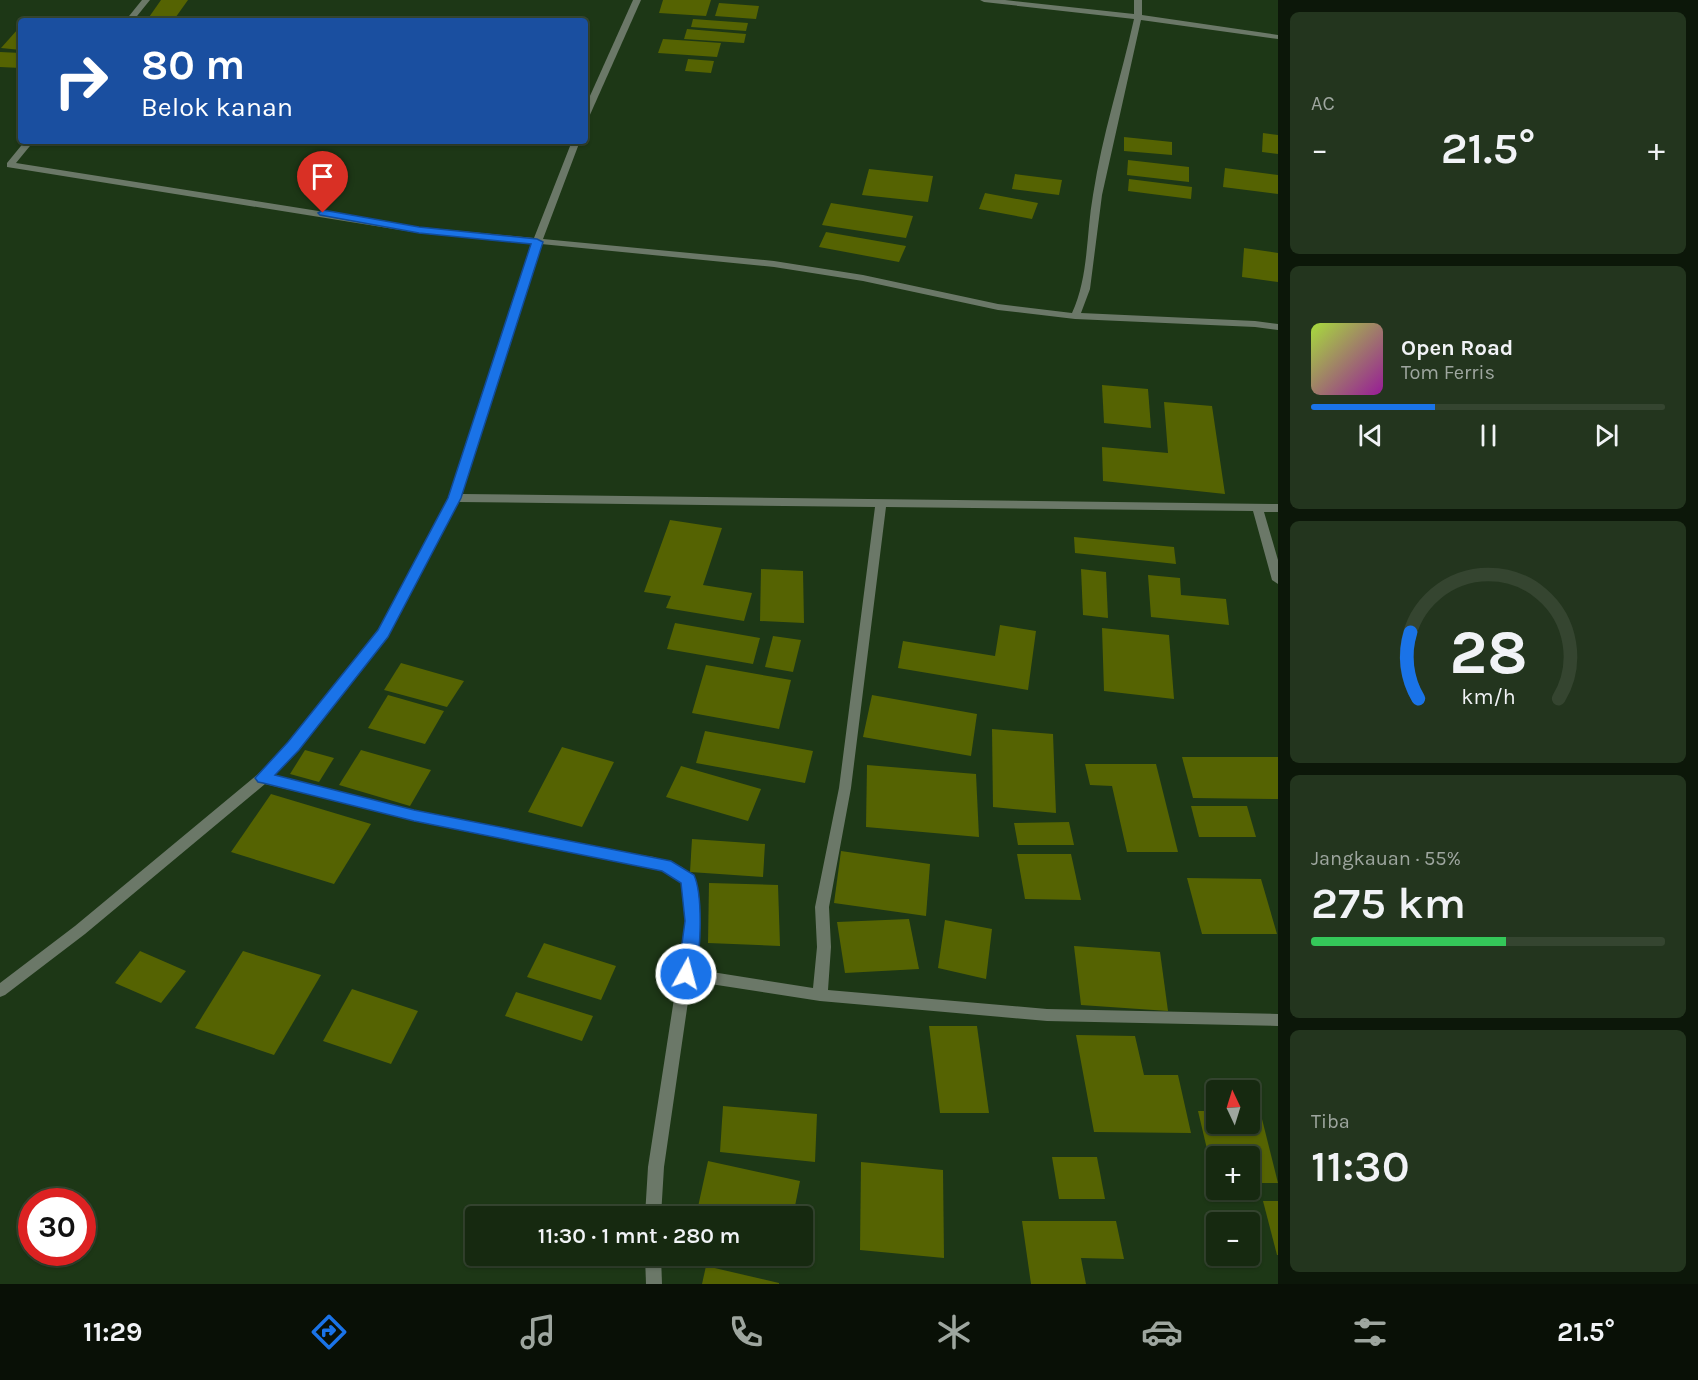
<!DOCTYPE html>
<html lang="id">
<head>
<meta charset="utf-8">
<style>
  body { margin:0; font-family:Karla,sans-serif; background:#23351e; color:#f1f3f6; height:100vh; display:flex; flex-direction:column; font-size:22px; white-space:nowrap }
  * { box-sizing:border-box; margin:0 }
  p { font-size:20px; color:#9ea69f }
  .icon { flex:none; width:33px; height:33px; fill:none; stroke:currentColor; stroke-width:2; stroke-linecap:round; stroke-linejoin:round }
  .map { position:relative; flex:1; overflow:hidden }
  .details { display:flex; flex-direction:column; gap:12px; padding:12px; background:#0c1709; width:420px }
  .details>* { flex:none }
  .top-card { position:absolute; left:18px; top:18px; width:570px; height:126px; border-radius:6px; box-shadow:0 2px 4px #0004,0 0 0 2px #354530; background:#1a4fa0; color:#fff; overflow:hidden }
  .needle { width:39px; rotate:356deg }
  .buttons { position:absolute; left:1206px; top:1080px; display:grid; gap:12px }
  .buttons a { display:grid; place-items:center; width:54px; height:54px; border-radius:6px; background:#162910; box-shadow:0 2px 4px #0004,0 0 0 2px #354530; font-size:30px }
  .speed { position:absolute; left:18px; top:1188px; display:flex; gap:12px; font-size:30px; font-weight:700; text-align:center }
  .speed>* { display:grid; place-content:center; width:78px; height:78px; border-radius:50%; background:#162910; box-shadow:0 2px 4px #0004,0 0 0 2px #354530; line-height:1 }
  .speed .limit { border:9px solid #d22; background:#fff; color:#111 }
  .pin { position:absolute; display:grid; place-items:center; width:51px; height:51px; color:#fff; margin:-62px -26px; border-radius:50% 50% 50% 0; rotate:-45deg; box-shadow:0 0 6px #0007 }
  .pin .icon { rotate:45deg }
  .me { position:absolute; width:66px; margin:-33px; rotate:7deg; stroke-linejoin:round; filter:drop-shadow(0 0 4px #0008) }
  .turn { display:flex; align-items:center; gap:21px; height:126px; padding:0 24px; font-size:27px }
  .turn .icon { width:78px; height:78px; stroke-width:2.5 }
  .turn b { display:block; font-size:42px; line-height:51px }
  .big { font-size:45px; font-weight:600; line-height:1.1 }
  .details .widget { flex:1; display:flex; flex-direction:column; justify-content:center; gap:9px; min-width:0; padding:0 21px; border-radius:9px; background:#23351e }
  .details .dial { align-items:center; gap:0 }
  .dial svg { height:156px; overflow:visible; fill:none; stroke:#354530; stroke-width:7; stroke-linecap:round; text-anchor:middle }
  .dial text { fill:#f1f3f6; stroke:none }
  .song { display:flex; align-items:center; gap:18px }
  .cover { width:72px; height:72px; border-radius:9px; background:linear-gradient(135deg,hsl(80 70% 55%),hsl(300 70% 35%)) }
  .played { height:6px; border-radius:3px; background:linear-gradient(90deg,#1a73e8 35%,#354530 35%) }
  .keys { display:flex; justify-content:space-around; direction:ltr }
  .heat { display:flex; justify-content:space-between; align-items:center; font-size:33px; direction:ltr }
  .charge { height:9px; border-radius:4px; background:linear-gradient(90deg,#34c759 55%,#354530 0) }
  .trip { position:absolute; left:465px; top:1206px; width:348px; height:60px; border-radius:6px; background:#162910; box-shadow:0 2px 4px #0004,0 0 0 2px #354530; font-weight:600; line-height:60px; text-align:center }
  .menu { display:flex; height:96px; justify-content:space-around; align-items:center; background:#091006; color:#9ea69f }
  .menu .icon { width:42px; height:42px }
  .menu .active { color:#1a73e8 }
  .menu b { font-size:27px; color:#f1f3f6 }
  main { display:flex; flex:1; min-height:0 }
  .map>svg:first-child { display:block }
  .building { fill:#556302 }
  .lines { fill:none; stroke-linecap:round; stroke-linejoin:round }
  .minor { fill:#6b7868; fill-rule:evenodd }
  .route { fill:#1a73e8; stroke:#114b97; stroke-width:1.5 }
</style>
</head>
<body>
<main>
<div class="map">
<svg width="1278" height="1284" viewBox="0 0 1278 1284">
  <rect width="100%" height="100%" fill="#1d3716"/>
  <g class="building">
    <path d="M161,0h27l-15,21 -26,-1z"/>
    <path d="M663,0h48l-5,16 -47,-3z"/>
    <path d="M719,3l40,3 -3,13 -41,-3z"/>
    <path d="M693,19l55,4 -2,8 -55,-4z"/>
    <path d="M18,29h3v21l-20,-2z"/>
    <path d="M687,29l59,5 -2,9 -60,-4z"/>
    <path d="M663,39l58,4 -4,14 -59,-4z"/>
    <path d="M0,52l21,1v15l-21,-1z"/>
    <path d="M688,59l26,2 -3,12 -26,-2z"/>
    <path d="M1263,133l15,2v19l-16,-2z"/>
    <path d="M1124,137l48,5v13l-48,-4z"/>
    <path d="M1128,160l61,7v15l-62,-7z"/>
    <path d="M1225,168l53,7v19l-55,-7z"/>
    <path d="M869,169l64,7 -5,26 -66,-7z"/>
    <path d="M1015,174l47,6 -3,15 -47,-6z"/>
    <path d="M1129,179l63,8 -1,12 -63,-8z"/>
    <path d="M985,193l53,10 -6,16 -53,-10z"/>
    <path d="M831,203l82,13 -7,22 -84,-13z"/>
    <path d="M826,232l80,14 -7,16 -80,-15z"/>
    <path d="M1244,248l34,5v29l-36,-5z"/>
    <path d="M1102,385l46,4 3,39 -47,-5z"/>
    <path d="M1164,402l48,4 13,88 -122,-13 -1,-34 66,6z"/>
    <path d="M670,520l52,8 -19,57 49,8 -8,28 -78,-13 5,-12 -27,-4z"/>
    <path d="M1074,537l100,10 2,17 -101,-11z"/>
    <path d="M761,569l42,2 1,52 -44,-2z"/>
    <path d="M1081,569l25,3 2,46 -25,-3z"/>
    <path d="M1148,575l32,3 1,17 45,4 3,26 -78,-8z"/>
    <path d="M675,623l85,15 -7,26 -86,-15z"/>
    <path d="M1000,625l36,6 -8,59 -130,-22 5,-27 92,15z"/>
    <path d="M1102,628l67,7 5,64 -70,-8z"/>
    <path d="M773,636l28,4 -8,32 -28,-5z"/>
    <path d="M401,663l63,18 -17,26 -63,-17z"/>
    <path d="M706,665l85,15 -12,49 -87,-16z"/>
    <path d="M388,695l56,16 -19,33 -57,-16z"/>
    <path d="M872,695l105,19 -6,42 -108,-19z"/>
    <path d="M992,729l61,5 3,79 -63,-6z"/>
    <path d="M705,731l108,20 -8,32 -109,-20z"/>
    <path d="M562,747l52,15 -32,65 -54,-15z"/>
    <path d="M305,750l29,8 -15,24 -29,-8z"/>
    <path d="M361,750l70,20 -21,36 -71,-21z"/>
    <path d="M1182,757h96v42l-85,-1z"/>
    <path d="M1085,764h71l22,88h-51l-15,-66 -22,-1z"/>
    <path d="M867,765l109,9 3,63 -113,-10z"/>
    <path d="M681,766l80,23 -13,32 -82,-24z"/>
    <path d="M271,794l100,30 -37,60 -103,-32z"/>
    <path d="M1191,806h56l9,31h-57z"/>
    <path d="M1069,822l5,23h-56l-4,-22z"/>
    <path d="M692,839l73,5 -2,33 -73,-5z"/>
    <path d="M841,851l89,13 -4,52 -92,-13z"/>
    <path d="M1017,854h54l10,46 -56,-1z"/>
    <path d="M1187,878l74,1 16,55h-75z"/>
    <path d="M709,883l69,2 2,61 -72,-3z"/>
    <path d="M909,919l10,50 -74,4 -8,-51z"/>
    <path d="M945,920l47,9 -6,50 -48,-11z"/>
    <path d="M544,943l72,23 -15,34 -74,-23z"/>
    <path d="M1074,946l86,6 8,59 -87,-6z"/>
    <path d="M140,951l46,20 -25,32 -46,-20z"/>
    <path d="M243,951l78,24 -47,80 -79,-27z"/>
    <path d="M352,989l66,22 -27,53 -68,-23z"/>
    <path d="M516,992l77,24 -11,25 -77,-25z"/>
    <path d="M929,1026h48l12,87h-49z"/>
    <path d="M1076,1035l59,1 9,39h34l13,58 -97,-1z"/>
    <path d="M723,1106l94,8 -2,48 -95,-10z"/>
    <path d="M1198,1111h18v13h34v-13h10l18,72h-28v-27h-34v27h-1z"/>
    <path d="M1052,1157h45l8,42h-46z"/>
    <path d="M708,1161l92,20 -7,35h-97z"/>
    <path d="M861,1162l82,8 1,88 -84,-8z"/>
    <path d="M1263,1201h15v54h-1z"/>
    <path d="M1022,1221h94l8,38 -43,-1 5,26h-55z"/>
    <path d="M706,1266l73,17v1h-77z"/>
  </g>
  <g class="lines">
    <g class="minor">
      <path d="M142,0h8l-17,21h-8z"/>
      <path d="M633,0h8l-52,117 -4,3v-13z"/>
      <path d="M980,0h25l129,14v-14h8v15l136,20v4l-137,-19 -39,175 -12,94 -9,24 174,8 23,3v6l-23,-3 -180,-8 -77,-9 -135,-29 -89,-14 -233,-23 -79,250 816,10v8h-14l14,48v24l-6,-4 -19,-69 -367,-4 -35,281 -22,119 2,40 -3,43 219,19 231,5v12l-231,-5 -227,-20 -129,-20 -27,186 -3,49h-16l3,-49 38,-246 -4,-38 -10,-8 -19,-8 -39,-6 -200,-41 -149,-36 -180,150 -80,61 -5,2v-14l75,-57 183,-152 31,-31 89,-113 71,-132 83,-254 -113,-11 -412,-66v-4l18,-22h9l-18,22 403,64 115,11 38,-97h8l-37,98 231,22 89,14 135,29 74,9c17,-37 14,-79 21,-118 9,-60 28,-117 41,-176l-150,-17zM459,502l416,5 -36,281 -24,119 2,40 -4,41 -120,-19 7,-48 -5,-41 -13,-13 -28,-10 -40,-6 -200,-41 -141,-35 24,-26 90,-113z"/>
      <path d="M645,1256h16l1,28h-16z"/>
    </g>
  </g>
  <path class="route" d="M323,210l96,17 118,12 6,3 -82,256 -73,139 -89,113 -24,25 139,35 257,51 23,14c9,20 8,85 -2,104l-6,2 -5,-2 -3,-5 7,-53 -4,-38 -19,-12 -248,-50 -151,-38 -5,-1 -3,-4 33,-36 90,-112 70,-132 83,-254 -112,-11 -99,-18 -2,-2z"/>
</svg>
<div class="buttons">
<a><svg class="needle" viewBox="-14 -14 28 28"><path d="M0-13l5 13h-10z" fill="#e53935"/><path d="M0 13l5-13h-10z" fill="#9ea69f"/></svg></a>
<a>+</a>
<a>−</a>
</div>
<div class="speed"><div class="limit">30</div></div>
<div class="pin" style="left:323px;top:213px;background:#d93025"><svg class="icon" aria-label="arrive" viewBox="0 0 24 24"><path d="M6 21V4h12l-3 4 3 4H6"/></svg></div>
<svg class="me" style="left:686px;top:974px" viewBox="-20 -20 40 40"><circle r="17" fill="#1a73e8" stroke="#fff" stroke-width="3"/><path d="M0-11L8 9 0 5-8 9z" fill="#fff"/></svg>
<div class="trip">11:30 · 1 mnt · 280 m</div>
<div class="top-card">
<div class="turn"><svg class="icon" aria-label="right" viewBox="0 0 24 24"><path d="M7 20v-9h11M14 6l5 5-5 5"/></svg><div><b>80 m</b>Belok kanan</div></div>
</div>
</div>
<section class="details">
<div class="widget"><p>AC</p>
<div class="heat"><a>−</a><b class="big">21.5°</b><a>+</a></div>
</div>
<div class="widget">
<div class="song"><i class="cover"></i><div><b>Open Road</b><p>Tom Ferris</p></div></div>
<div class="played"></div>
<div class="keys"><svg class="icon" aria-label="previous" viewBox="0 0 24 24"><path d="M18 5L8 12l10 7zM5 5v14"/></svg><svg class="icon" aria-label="pause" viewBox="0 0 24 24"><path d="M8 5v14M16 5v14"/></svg><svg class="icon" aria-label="next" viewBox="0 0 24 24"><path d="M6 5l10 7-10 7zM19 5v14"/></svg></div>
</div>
<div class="widget dial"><svg viewBox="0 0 100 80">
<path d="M14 69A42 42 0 1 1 86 69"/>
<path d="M14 69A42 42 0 0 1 10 35" stroke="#1a73e8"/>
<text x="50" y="56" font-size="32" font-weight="700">28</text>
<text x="50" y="72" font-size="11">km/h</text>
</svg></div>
<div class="widget"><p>Jangkauan · 55%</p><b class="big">275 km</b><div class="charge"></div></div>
<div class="widget"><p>Tiba</p><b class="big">11:30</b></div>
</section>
</main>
<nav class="menu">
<b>11:29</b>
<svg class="icon active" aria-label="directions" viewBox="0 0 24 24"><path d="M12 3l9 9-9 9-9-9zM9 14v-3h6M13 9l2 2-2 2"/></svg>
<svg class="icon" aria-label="music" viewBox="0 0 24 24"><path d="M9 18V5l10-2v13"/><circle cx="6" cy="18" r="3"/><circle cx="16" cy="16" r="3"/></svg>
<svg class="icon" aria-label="phone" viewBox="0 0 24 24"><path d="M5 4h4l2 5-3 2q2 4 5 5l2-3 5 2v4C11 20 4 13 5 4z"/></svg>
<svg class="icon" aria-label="climate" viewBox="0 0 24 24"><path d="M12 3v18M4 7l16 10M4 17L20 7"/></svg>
<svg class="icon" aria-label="car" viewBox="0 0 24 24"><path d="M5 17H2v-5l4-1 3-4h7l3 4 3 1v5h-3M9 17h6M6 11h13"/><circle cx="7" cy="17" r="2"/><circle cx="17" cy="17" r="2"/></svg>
<svg class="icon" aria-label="filters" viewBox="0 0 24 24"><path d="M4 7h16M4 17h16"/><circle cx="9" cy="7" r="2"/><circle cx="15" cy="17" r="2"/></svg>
<b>21.5°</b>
</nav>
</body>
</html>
